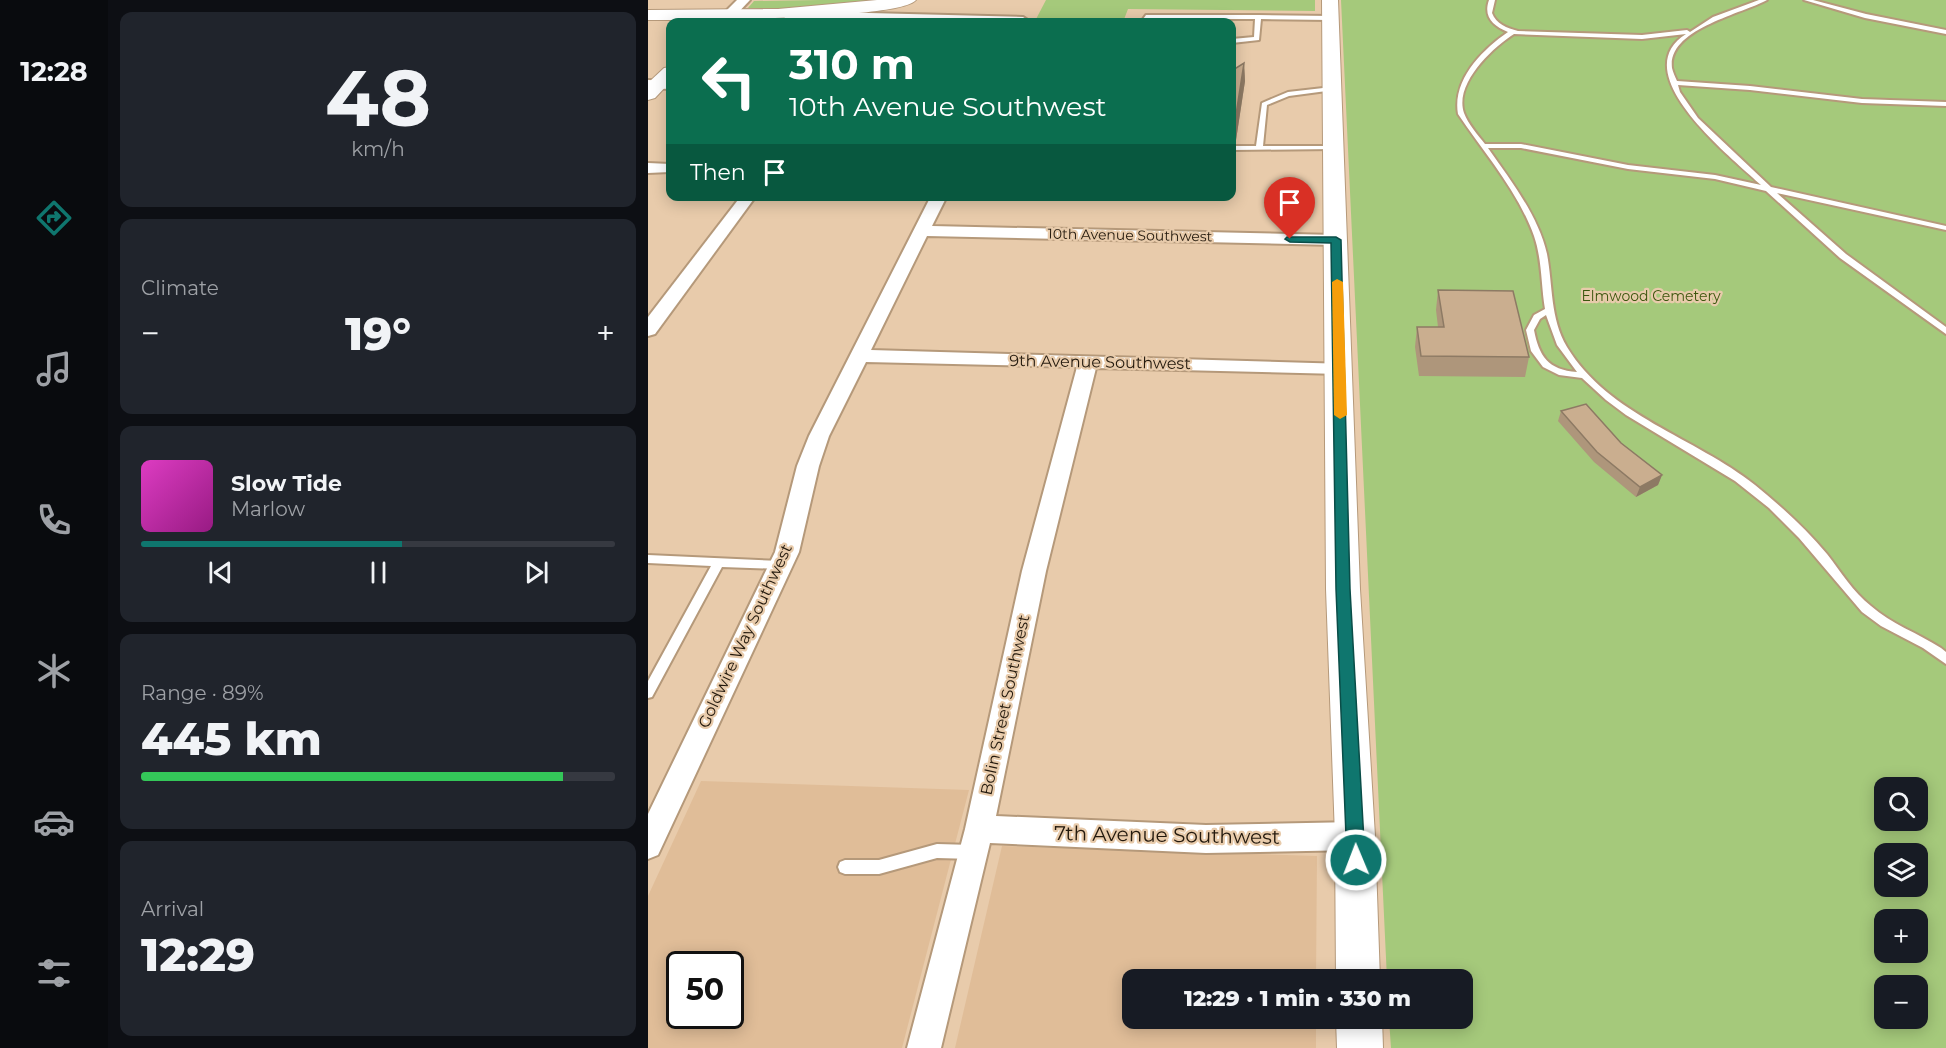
<!DOCTYPE html>
<html lang="en">
<head>
<meta charset="utf-8">
<style>
  body { margin:0; font-family:Montserrat,sans-serif; background:#20242c; color:#f1f3f6; height:100vh; display:flex; flex-direction:column; font-size:22px; white-space:nowrap }
  * { box-sizing:border-box; margin:0 }
  p { font-size:20px; color:#9ea1a6 }
  .icon { flex:none; width:33px; height:33px; fill:none; stroke:currentColor; stroke-width:2; stroke-linecap:round; stroke-linejoin:round }
  .map { position:relative; flex:1; overflow:hidden }
  .drawer { display:flex; flex-direction:column; gap:12px; padding:12px; background:#0d0f14; width:540px }
  .drawer>* { flex:none }
  .guide { position:absolute; left:18px; top:18px; width:570px; height:183px; border-radius:12px; box-shadow:0 3px 15px #0003; background:#0b6e4f; color:#fff; overflow:hidden }
  .fabs { position:absolute; left:1226px; top:777px; display:grid; gap:12px }
  .fabs a { display:grid; place-items:center; width:54px; height:54px; border-radius:12px; background:#171b24; box-shadow:0 3px 15px #0003; font-size:30px }
  .speed { position:absolute; left:18px; top:951px; display:flex; gap:12px; font-size:30px; font-weight:700; text-align:center }
  .speed>* { display:grid; place-content:center; width:78px; height:78px; border-radius:50%; background:#171b24; box-shadow:0 3px 15px #0003; line-height:1 }
  .speed .limit { border:3px solid #111; border-radius:9px; background:#fff; color:#111 }
  .pin { position:absolute; display:grid; place-items:center; width:51px; height:51px; color:#fff; margin:-62px -26px; border-radius:50% 50% 50% 0; rotate:-45deg; box-shadow:0 0 6px #0007 }
  .pin .icon { rotate:45deg }
  .me { position:absolute; width:66px; margin:-33px; rotate:359deg; stroke-linejoin:round; filter:drop-shadow(0 0 4px #0008) }
  .turn { display:flex; align-items:center; gap:21px; height:126px; padding:0 24px; font-size:27px }
  .turn .icon { width:78px; height:78px; stroke-width:2.5 }
  .turn b { display:block; font-size:42px; line-height:51px }
  .then { display:flex; align-items:center; height:57px; padding:0 24px; background:#0003; gap:12px; font-size:22px }
  .big { font-size:45px; font-weight:800; line-height:1.1 }
  .drawer .tile { flex:1; display:flex; flex-direction:column; justify-content:center; gap:9px; min-width:0; padding:0 21px; border-radius:12px; background:#20242c }
  .drawer .dial { align-items:center; gap:0 }
  .dial b { font-size:78px; line-height:1 }
  .song { display:flex; align-items:center; gap:18px }
  .cover { width:72px; height:72px; border-radius:9px; background:linear-gradient(135deg,hsl(310 70% 55%),hsl(310 70% 35%)) }
  .played { height:6px; border-radius:3px; background:linear-gradient(90deg,#0f766e 55%,#363941 55%) }
  .keys { display:flex; justify-content:space-around; direction:ltr }
  .heat { display:flex; justify-content:space-between; align-items:center; font-size:33px; direction:ltr }
  .charge { height:9px; border-radius:4px; background:linear-gradient(90deg,#34c759 89%,#363941 0) }
  .trip { position:absolute; left:474px; top:969px; width:351px; height:60px; border-radius:12px; background:#171b24; box-shadow:0 3px 15px #0003; font-weight:800; line-height:60px; text-align:center }
  main { display:flex; flex:1; min-height:0 }
  .menu { display:flex; flex-direction:column; width:108px; justify-content:space-around; align-items:center; background:#090b0e; color:#9ea1a6 }
  .menu .icon { width:42px; height:42px }
  .menu .active { color:#0f766e }
  .menu b { font-size:27px; color:#f1f3f6 }
  .map>svg:first-child { display:block }
  .built { fill:#e0bd98; fill-rule:evenodd }
  .green { fill:#a5c97b; fill-rule:evenodd }
  .lines { fill:none; stroke-linecap:round; stroke-linejoin:round }
  .lane-casing { stroke:#b5997a; stroke-width:4 }
  .street-casing { stroke:#b5997a; stroke-width:4 }
  .secondary-casing { stroke:#b5997a; stroke-width:2 }
  .lane { fill:#fff; fill-rule:evenodd }
  .street { fill:#fff; fill-rule:evenodd }
  .secondary { fill:#fff; fill-rule:evenodd }
  .wall { fill:#ae967b }
  .shaded-wall { fill:#8d7a64 }
  .building { fill:#caae8f; stroke:#8d7a64; stroke-width:1.5 }
  .route { fill:#0f766e; stroke:#0a4d48; stroke-width:1.5 }
  .slow { fill:#f59e0b }
  .labels { text-anchor:middle; dominant-baseline:central; stroke-width:4.5; stroke-linejoin:round; paint-order:stroke }
  .far-street-label { font-size:14px; fill:#23190d; stroke:#e8cbab }
  .far-park-label { font-size:14px; fill:#3b560d; stroke:#e8cbab }
  .street-label { font-size:16px; fill:#23190d; stroke:#e8cbab }
  .near-street-label { font-size:20px; fill:#23190d; stroke:#e8cbab }
</style>
</head>
<body>
<main>
<nav class="menu">
<b>12:28</b>
<svg class="icon active" aria-label="directions" viewBox="0 0 24 24"><path d="M12 3l9 9-9 9-9-9zM9 14v-3h6M13 9l2 2-2 2"/></svg>
<svg class="icon" aria-label="music" viewBox="0 0 24 24"><path d="M9 18V5l10-2v13"/><circle cx="6" cy="18" r="3"/><circle cx="16" cy="16" r="3"/></svg>
<svg class="icon" aria-label="phone" viewBox="0 0 24 24"><path d="M5 4h4l2 5-3 2q2 4 5 5l2-3 5 2v4C11 20 4 13 5 4z"/></svg>
<svg class="icon" aria-label="climate" viewBox="0 0 24 24"><path d="M12 3v18M4 7l16 10M4 17L20 7"/></svg>
<svg class="icon" aria-label="car" viewBox="0 0 24 24"><path d="M5 17H2v-5l4-1 3-4h7l3 4 3 1v5h-3M9 17h6M6 11h13"/><circle cx="7" cy="17" r="2"/><circle cx="17" cy="17" r="2"/></svg>
<svg class="icon" aria-label="filters" viewBox="0 0 24 24"><path d="M4 7h16M4 17h16"/><circle cx="9" cy="7" r="2"/><circle cx="15" cy="17" r="2"/></svg>
</nav>
<section class="drawer">
<div class="tile dial"><b>48</b><p>km/h</p></div>
<div class="tile"><p>Climate</p>
<div class="heat"><a>−</a><b class="big">19°</b><a>+</a></div>
</div>
<div class="tile">
<div class="song"><i class="cover"></i><div><b>Slow Tide</b><p>Marlow</p></div></div>
<div class="played"></div>
<div class="keys"><svg class="icon" aria-label="previous" viewBox="0 0 24 24"><path d="M18 5L8 12l10 7zM5 5v14"/></svg><svg class="icon" aria-label="pause" viewBox="0 0 24 24"><path d="M8 5v14M16 5v14"/></svg><svg class="icon" aria-label="next" viewBox="0 0 24 24"><path d="M6 5l10 7-10 7zM19 5v14"/></svg></div>
</div>
<div class="tile"><p>Range · 89%</p><b class="big">445 km</b><div class="charge"></div></div>
<div class="tile"><p>Arrival</p><b class="big">12:29</b></div>
</section>
<div class="map">
<svg width="1298" height="1048" viewBox="0 0 1298 1048">
  <rect width="100%" height="100%" fill="#e8cbab"/>
  <g class="built">
    <path d="M53,781l268,9 -67,258h-254v-152zM32,964h50v52h-50z"/>
    <path d="M354,846l315,10 -1,123 -184,1v38l184,1v29h-361z"/>
  </g>
  <g class="green">
    <path d="M172,0h62l-74,8h-60l6,-7z"/>
    <path d="M398,0h269v11l-187,-2 -5,13 -88,-1z"/>
    <path d="M693,0h605v1048h-555l-2,-29 73,-1v-38l-75,-1zM1236,788h33v32h-33zM1236,854h33v32h-33zM1236,920h33v32h-33zM1236,986h33v32h-33z"/>
  </g>
  <g class="lines">
    <defs>
      <g id="lane">
        <path d="M841,0h6l-3,13c4,11 15,15 26,18l124,4 45,-5 3,2 23,-15 46,-17h8c-25,14 -100,29 -95,68 1,4 3,9 5,13l73,5 112,13 84,3v4l-84,-3 -112,-13 -72,-5 2,7 18,26 73,69 175,39v4l-169,-37 69,61 100,73v7l-106,-76 -74,-67 -51,-12 -87,-10 -107,-21h-33c23,33 50,67 59,106 6,32 3,64 20,93 42,69 128,90 188,138 26,21 51,44 72,69 14,18 26,38 44,52 20,18 47,27 70,42l5,4v12l-23,-16 -42,-22 -19,-14 -63,-74 -30,-30 -34,-27 -109,-66 -20,-15 -24,-22 -23,-3 -16,-8 -12,-16 -5,-21 8,-15 11,-6c-4,-24 -3,-50 -11,-73 -16,-45 -50,-83 -76,-122 -6,-34 24,-64 50,-82 -15,-6 -25,-15 -19,-32zM866,34l128,5 44,-5c-62,39 44,122 75,151l-46,-10 -87,-10 -107,-21h-36c-7,-9 -17,-20 -21,-31 -10,-29 28,-65 50,-79zM898,315l11,30 20,27c-29,-2 -38,-16 -43,-42l6,-11z"/>
        <path d="M1156,0h9l53,14 80,16v4l-81,-16z"/>
        <path d="M610,15l72,1 3,2 -3,2 -69,-1 -2,21 -27,3v-4l22,-2 1,-18h-107l-2,3h-5l5,-7z"/>
        <path d="M684,87l2,1v2l-45,6 -22,9 -4,41h70l2,1v2l-103,1v-4h24l6,-43 26,-11z"/>
        <path d="M0,555l133,6 4,1 1,3 -1,3 -4,1 -59,-2 -70,130 -4,1v-17l63,-115 -63,-3z"/>
        <path d="M289,844l36,1 5,2 2,5 -2,5 -5,2 -36,-1 -58,16h-34l-5,-2 -2,-5 2,-5 5,-2h34z"/>
      </g>
      <g id="street">
        <path d="M89,0h13l-18,19h-8v-6z"/>
        <path d="M141,11l234,6 6,4 -87,1 -157,-4 -2,-3z"/>
        <path d="M0,80l22,1v8l-22,-1z"/>
        <path d="M0,163l22,1v8l-22,1z"/>
        <path d="M93,196h15l-101,138 -7,2v-19z"/>
        <path d="M283,196h16l-15,30 404,9 8,5 -8,5 -409,-9 -56,114 476,14 3,4 -3,4 -7,2 -244,-6 -50,203 -50,245 210,9 149,-3 10,4 5,10 -5,10 -10,4 -149,3 -216,-10 -49,205h-34l58,-219 57,-258 55,-204 -211,-5 -37,74 -10,30 -20,86 -141,303 -10,4v-45l127,-262 22,-86 12,-30z"/>
      </g>
      <g id="secondary">
        <path d="M229,0h39c-16,20 -232,20 -268,20v-10l130,-1z"/>
        <path d="M674,0h16l22,589 15,247 5,144h-44l-1,-144 -9,-247z"/>
        <path d="M22,67v15l-15,16 -7,2v-17l16,-15z"/>
        <path d="M688,1018h46l1,30h-46z"/>
      </g>
    </defs>
    <use href="#lane" class="lane-casing"/>
    <use href="#street" class="street-casing"/>
    <use href="#secondary" class="secondary-casing"/>
    <use href="#lane" class="lane"/>
    <use href="#street" class="street"/>
    <use href="#secondary" class="secondary"/>
  </g>
  <g class="wall">
    <path d="M596,63l1,18 -9,59h-4v-71l1,1z"/>
    <path d="M790,290l91,67 -4,20 -106,-1 -4,-29 2,-20h21l-2,-17z"/>
    <path d="M913,411l60,32 41,32 -4,10 -22,12 -42,-35 -36,-41z"/>
  </g>
  <g class="shaded-wall">
    <path d="M596,63l1,18 -9,59 -1,-19z"/>
    <path d="M1014,475l-4,10 -22,12 4,-10z"/>
  </g>
  <g class="building">
    <path d="M596,63l-9,58h-3v-52l1,1z"/>
    <path d="M790,290l75,1 16,66 -108,-1 -4,-29h27z"/>
    <path d="M938,404l35,39 41,32 -22,12 -43,-35 -36,-41z"/>
  </g>
  <path class="route" d="M639,237h49l5,3 9,349 15,271 -3,6 -6,2 -7,-2 -2,-6 -11,-271 -5,-346 -41,-1 -5,-3z"/>
  <path class="slow" d="M689,279l6,3 4,133 -7,4 -6,-4 -2,-133z"/>
  <g class="labels">
    <g class="far-street-label">
      <text transform="translate(482 235) rotate(1)">10th Avenue Southwest</text>
    </g>
    <g class="far-park-label">
      <text x="1003" y="296">Elmwood Cemetery</text>
    </g>
    <g class="street-label">
      <text transform="translate(452 362) rotate(1)">9th Avenue Southwest</text>
      <text transform="translate(97 636) rotate(-65)">Goldwire Way Southwest</text>
      <text transform="translate(357 705) rotate(-78)">Bolin Street Southwest</text>
    </g>
    <g class="near-street-label">
      <text transform="translate(519 835) rotate(1)">7th Avenue Southwest</text>
    </g>
  </g>
</svg>
<div class="fabs">
<a><svg class="icon" aria-label="search" viewBox="0 0 24 24"><circle cx="10" cy="10" r="6"/><path d="M15 15l6 6"/></svg></a>
<a><svg class="icon" aria-label="layers" viewBox="0 0 24 24"><path d="M12 4l9 5-9 5-9-5zM3 14l9 5 9-5"/></svg></a>
<a>+</a>
<a>−</a>
</div>
<div class="speed"><div class="limit">50</div></div>
<div class="pin" style="left:642px;top:239px;background:#d93025"><svg class="icon" aria-label="arrive" viewBox="0 0 24 24"><path d="M6 21V4h12l-3 4 3 4H6"/></svg></div>
<svg class="me" style="left:708px;top:860px" viewBox="-20 -20 40 40"><circle r="17" fill="#0f766e" stroke="#fff" stroke-width="3"/><path d="M0-11L8 9 0 5-8 9z" fill="#fff"/></svg>
<div class="trip">12:29 · 1 min · 330 m</div>
<div class="guide">
<div class="turn"><svg class="icon" aria-label="left" viewBox="0 0 24 24"><path d="M17 20v-9H6M10 6l-5 5 5 5"/></svg><div><b>310 m</b>10th Avenue Southwest</div></div>
<div class="then">Then<svg class="icon" aria-label="arrive" viewBox="0 0 24 24"><path d="M6 21V4h12l-3 4 3 4H6"/></svg></div>
</div>
</div>
</main>
</body>
</html>
